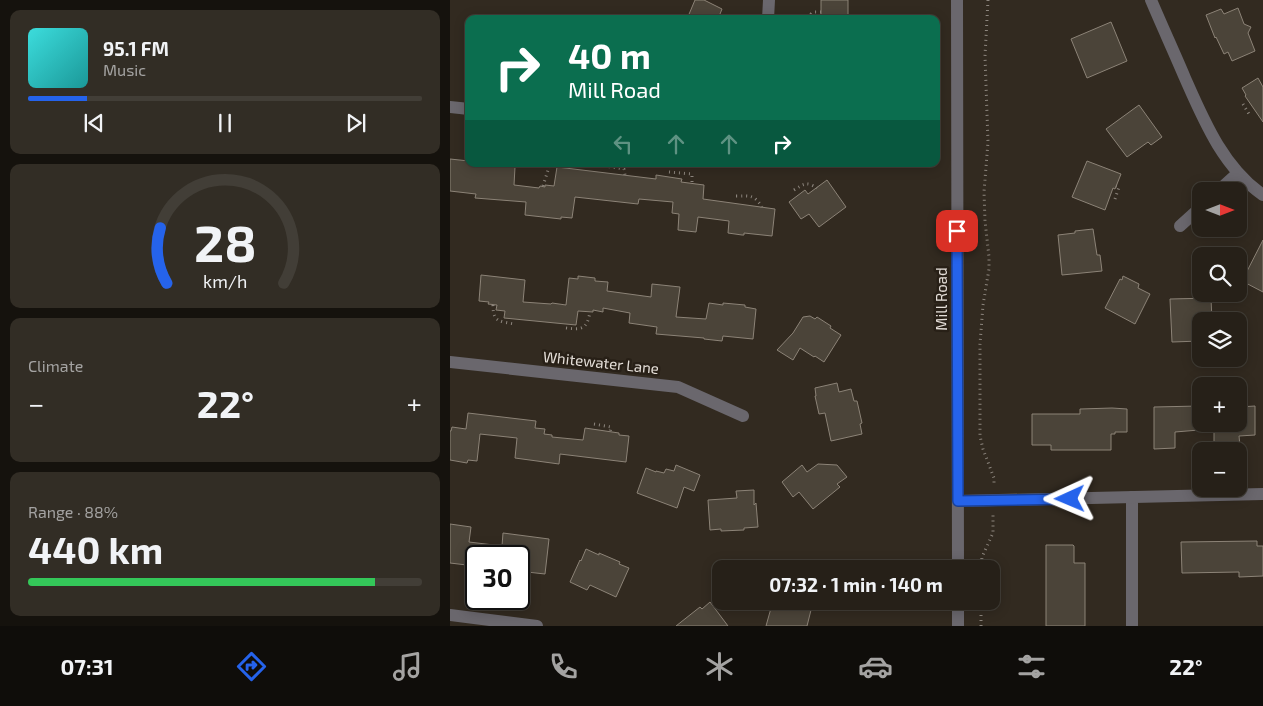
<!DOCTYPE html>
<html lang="en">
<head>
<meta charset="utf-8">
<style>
  body { margin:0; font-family:"Exo 2",sans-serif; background:#322d25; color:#f1f3f6; height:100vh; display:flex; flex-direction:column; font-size:19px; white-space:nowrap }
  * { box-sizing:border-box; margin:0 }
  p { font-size:16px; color:#a4a3a2 }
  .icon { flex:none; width:28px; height:28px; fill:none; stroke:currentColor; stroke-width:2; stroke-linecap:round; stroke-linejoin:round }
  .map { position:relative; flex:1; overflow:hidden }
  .sheet { display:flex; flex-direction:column; gap:10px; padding:10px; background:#15120d; width:450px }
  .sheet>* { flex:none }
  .top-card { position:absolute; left:15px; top:15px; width:475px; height:152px; border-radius:10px; box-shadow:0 2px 12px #0003,0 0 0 1px #423e37; background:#0b6e4f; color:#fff; overflow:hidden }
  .needle { width:32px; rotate:90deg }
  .fabs { position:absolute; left:742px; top:182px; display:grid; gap:10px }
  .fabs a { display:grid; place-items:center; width:55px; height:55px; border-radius:10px; background:#262018; box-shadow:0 2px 12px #0003,0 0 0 1px #423e37; font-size:25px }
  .speed { position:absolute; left:15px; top:545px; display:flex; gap:10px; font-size:25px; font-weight:700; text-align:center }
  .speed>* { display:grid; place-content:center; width:65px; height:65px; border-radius:50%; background:#262018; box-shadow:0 2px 12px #0003,0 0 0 1px #423e37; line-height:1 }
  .speed .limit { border:2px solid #111; border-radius:8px; background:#fff; color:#111 }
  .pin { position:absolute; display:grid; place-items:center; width:42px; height:42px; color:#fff; margin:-21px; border-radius:10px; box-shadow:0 2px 8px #0006 }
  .me { position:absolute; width:55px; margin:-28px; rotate:269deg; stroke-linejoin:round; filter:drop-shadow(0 0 4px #0008) }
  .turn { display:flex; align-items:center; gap:18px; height:105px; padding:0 20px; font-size:22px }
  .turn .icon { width:65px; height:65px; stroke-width:2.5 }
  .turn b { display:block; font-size:35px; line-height:42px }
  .lanes { display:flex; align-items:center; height:48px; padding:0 20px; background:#0003; justify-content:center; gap:25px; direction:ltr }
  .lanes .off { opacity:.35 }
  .big { font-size:38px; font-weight:700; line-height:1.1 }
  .sheet .card { flex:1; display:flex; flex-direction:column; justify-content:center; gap:8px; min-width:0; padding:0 18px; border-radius:10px; background:#322d25 }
  .sheet .dial { align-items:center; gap:0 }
  .dial svg { height:130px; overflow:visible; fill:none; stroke:#423e37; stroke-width:7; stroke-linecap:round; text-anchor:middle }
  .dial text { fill:#f1f3f6; stroke:none }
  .song { display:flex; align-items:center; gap:15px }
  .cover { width:60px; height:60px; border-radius:8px; background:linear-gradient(135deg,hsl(180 70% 55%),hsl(180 70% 35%)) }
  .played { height:5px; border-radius:2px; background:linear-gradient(90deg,#2563eb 15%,#423e37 15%) }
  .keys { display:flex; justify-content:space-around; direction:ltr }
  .heat { display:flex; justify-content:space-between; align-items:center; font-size:28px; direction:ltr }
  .charge { height:8px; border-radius:4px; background:linear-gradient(90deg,#34c759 88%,#423e37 0) }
  .trip { position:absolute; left:262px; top:560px; width:288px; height:50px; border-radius:10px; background:#262018; box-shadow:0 2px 12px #0003,0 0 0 1px #423e37; font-weight:700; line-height:50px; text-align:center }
  .tab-bar { display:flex; height:80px; justify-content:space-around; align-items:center; background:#0f0d0a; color:#a4a3a2 }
  .tab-bar .icon { width:35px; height:35px }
  .tab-bar .active { color:#2563eb }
  .tab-bar b { font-size:22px; color:#f1f3f6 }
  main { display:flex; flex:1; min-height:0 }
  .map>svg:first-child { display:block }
  .building { fill:#4b4439; stroke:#8c8377 }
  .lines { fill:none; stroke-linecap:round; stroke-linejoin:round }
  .path { stroke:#8d867e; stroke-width:3; stroke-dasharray:1 4; stroke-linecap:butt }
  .minor { stroke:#6a676d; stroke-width:12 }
  .tertiary { stroke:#6a676d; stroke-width:12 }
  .route-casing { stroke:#184099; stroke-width:12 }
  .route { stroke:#2563eb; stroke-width:9 }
  .labels { text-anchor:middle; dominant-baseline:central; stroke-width:5; stroke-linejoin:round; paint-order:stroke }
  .street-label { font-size:15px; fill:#e4ded8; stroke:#282017 }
</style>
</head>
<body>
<main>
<section class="sheet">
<div class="card">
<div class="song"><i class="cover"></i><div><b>95.1 FM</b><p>Music</p></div></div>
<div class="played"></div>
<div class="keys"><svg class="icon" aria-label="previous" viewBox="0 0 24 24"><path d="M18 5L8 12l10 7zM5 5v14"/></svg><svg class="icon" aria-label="pause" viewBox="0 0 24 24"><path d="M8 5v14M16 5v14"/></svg><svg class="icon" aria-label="next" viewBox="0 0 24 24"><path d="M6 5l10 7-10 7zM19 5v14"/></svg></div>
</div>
<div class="card dial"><svg viewBox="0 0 100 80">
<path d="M14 69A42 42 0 1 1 86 69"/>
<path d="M14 69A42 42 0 0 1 10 35" stroke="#2563eb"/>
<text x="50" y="56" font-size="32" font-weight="700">28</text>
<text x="50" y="72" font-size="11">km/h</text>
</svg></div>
<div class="card"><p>Climate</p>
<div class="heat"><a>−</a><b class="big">22°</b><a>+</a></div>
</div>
<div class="card"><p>Range · 88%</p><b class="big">440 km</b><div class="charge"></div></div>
</section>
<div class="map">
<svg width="813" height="626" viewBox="0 0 813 626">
  <rect width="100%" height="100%" fill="#322a20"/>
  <g class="building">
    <path d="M245,0h9l18,9 -4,10h-31z"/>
    <rect x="371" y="0" width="27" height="19"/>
    <path d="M788,8l6,16 7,3 -3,6 7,18 -23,10 -4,-9 -4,2 -8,-17 -1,1 -9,-23 15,-6 3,5z"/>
    <path d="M661,22l16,39 -40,17 -16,-39z"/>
    <path d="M808,78l5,9v35l-18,-26 1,-1 -4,-7z"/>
    <path d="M689,105l23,32 -11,8 -3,-3 -21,15 -21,-28z"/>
    <path d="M0,159l19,2v3h38v2l8,1 -1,18 25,3 1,-2 5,1v-2l9,1 3,-19 99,12v-4l26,4 -1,3 23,3 -1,14 72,10 -3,27 -28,-3v2h-2l-14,-2 1,-12 -31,-4 -2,15 -18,-2 1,-16 -7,-1 1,-11 -34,-3 -1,5 -63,-7 -3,21 -11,-1v2l-36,-4 1,-13 -51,-4 1,-4 -26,-3z"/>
    <path d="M637,161l34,13 -6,15 -2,-1 -8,22 -33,-13z"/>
    <path d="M377,180l19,27 -27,20 -10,-13 -8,5 -12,-17 16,-12 3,4z"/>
    <path d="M643,229l4,26h3l2,16 -40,4 -4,-40 17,-2v-2z"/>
    <path d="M813,240v52l-21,-11z"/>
    <path d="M31,275l44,5 -2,22 28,2 1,-1 14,2 3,-27 9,1v-3l17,2v3l13,1 -1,9 44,6 1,-13 28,3 -4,30 30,2 3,-16 14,2v-2l22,2v2l11,2 -3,30 -30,-3 -1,5 -18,-2v-1l-48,-4 1,-7 -28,-4 1,-10 -27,-5v4l-10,-2v2l-15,-1 -2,14 -72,-7 1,-7 -9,-1 1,-5 -9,-1 1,-2 -10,-1z"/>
    <path d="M673,276l16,8 -1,4 12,6 -15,30 -30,-16 15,-29 2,1z"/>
    <path d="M761,298l1,23h-11v20l-29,1 -2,-43z"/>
    <path d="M360,316l5,3 2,-2 14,9 -1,2 11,7 -17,27 -9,-6 -1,1 -14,-9 -7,12 -16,-10 16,-17 10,-16z"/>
    <path d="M387,383l2,9 12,-3 3,12h3l5,22 -2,1 2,10 -31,7 -6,-28 -6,1 -4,-18h1l-1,-8z"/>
    <path d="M749,406v24l-24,2v16l-21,1v-42z"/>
    <path d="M805,406v29l-16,1 1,10 -21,1v-2h-5v-21h25v-17z"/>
    <path d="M662,408l15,1v23h-12v2h-4v16h-60v-5h-19v-31h48v-5z"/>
    <path d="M18,413l68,8 -1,7 10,1 -1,5 8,1v2l31,3 2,-12 34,5v2l10,1 -3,26 -66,-8 -1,10 -44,-6 2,-20 -37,-4 -3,27 -9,-1 -1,3 -17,-3v-29h1l1,-4 14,2z"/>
    <path d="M368,464l19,1 10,12 -10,7 3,3 -27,22 -14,-17 -6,5 -11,-15 20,-17 5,7z"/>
    <path d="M226,465l24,10 -6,16 -10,-4 -7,21 -40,-15 9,-25 10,4v-1l8,2 2,-4 8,2z"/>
    <path d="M304,490v15l2,-2 2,24 -14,1v2l-23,1v-2l-11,1 -2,-30 29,-2 -1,-7z"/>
    <path d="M0,524l21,3 -2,15 33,4 1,-13 46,6 -4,35 -18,-2 1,-7 -9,-1v-8h-43l-1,10 -25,-3z"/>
    <path d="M807,541v5h6v30l-24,1v-5l-57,1 -1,-31z"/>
    <path d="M596,545h27l1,1v17h11v63h-39z"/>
    <path d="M136,549l13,6v-2l21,9 -1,2 10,4 -13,29 -26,-12 -3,5 -17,-8 10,-22 1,1z"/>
    <path d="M323,601h17l9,3v3l12,3 -4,16h-41z"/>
    <path d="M260,602l18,24h-52l24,-19 2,2z"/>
  </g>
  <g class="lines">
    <g class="path">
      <path d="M538,0l-3,56 3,86 -4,50 1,29 4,36v12l-6,36 -3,39v92l3,13 11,29v8"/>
      <path d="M360,19l1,-5 2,-2h8"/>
      <path d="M793,104l6,10 3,-1"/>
      <path d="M154,166l20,3 1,6"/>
      <path d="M219,172l23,2v12"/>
      <path d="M93,186l6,-19 4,-3"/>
      <path d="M344,190c10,-6 12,-9 23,-2"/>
      <path d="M286,196c13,0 18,-2 26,11"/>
      <path d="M665,199l4,-12 -3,-1"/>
      <path d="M43,305c0,17 6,16 21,19"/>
      <path d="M116,328c16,2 21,1 24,-16"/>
      <path d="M144,424l17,3 -1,5"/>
      <path d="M531,569l1,-12 11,-24v-18"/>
      <path d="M531,626v-25"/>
    </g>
    <g class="minor">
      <path d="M701,0c11,26 23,52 34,78 19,43 38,89 78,117"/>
      <path d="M318,19l1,-19"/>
      <path d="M0,107l19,2"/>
      <path d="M768,191l20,-18"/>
      <path d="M730,226l21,-19"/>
      <path d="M0,362l228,25 65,29"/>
      <path d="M682,497v129"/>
      <path d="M508,501l305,-7"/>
      <path d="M0,615l87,11"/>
    </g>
    <g class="tertiary">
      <path d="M507,0l1,569"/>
      <path d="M508,626v-25"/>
    </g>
  </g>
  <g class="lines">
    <defs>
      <path id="route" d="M507,231l1,270 112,-2"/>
    </defs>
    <use href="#route" class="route-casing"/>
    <use href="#route" class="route"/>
  </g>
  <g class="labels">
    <g class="street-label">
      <text transform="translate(491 299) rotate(-90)">Mill Road</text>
      <text transform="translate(151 362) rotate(6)">Whitewater Lane</text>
    </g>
  </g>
</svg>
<div class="fabs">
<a><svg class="needle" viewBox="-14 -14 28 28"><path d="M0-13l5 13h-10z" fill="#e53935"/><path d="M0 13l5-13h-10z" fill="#a4a3a2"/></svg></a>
<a><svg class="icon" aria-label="search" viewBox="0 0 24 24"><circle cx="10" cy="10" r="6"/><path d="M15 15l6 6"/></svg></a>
<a><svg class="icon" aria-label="layers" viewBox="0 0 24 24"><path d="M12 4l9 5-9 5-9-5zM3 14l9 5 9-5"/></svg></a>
<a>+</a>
<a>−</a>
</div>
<div class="speed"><div class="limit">30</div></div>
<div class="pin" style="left:507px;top:231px;background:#d93025"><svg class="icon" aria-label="arrive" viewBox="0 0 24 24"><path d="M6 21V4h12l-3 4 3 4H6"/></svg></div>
<svg class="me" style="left:620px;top:499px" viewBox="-20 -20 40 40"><path d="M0-17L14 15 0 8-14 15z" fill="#2563eb" stroke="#fff" stroke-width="4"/></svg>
<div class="trip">07:32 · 1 min · 140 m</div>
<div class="top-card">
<div class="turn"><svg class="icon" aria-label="right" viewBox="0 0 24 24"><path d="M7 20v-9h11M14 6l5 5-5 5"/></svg><div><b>40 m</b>Mill Road</div></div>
<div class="lanes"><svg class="icon off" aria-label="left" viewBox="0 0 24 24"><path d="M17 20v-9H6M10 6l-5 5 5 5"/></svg><svg class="icon off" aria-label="ahead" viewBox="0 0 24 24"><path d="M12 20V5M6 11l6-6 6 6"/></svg><svg class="icon off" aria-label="ahead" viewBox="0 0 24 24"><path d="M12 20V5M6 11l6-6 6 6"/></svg><svg class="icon" aria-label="right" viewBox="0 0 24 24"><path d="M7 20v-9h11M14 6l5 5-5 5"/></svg></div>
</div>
</div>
</main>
<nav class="tab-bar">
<b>07:31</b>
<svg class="icon active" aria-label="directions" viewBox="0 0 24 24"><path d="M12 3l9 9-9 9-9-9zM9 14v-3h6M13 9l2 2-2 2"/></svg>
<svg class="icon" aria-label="music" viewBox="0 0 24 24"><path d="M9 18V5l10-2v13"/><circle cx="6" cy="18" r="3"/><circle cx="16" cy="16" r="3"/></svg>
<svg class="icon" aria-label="phone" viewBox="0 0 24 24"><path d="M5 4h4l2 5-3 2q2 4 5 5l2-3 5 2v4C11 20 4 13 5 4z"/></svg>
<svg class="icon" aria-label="climate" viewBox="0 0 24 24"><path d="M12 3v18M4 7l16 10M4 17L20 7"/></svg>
<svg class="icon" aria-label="car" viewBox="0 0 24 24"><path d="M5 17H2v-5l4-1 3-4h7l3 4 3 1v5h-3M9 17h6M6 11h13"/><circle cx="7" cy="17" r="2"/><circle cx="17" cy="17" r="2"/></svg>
<svg class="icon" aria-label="filters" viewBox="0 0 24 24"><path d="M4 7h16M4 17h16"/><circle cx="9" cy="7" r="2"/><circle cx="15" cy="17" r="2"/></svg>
<b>22°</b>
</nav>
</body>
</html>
